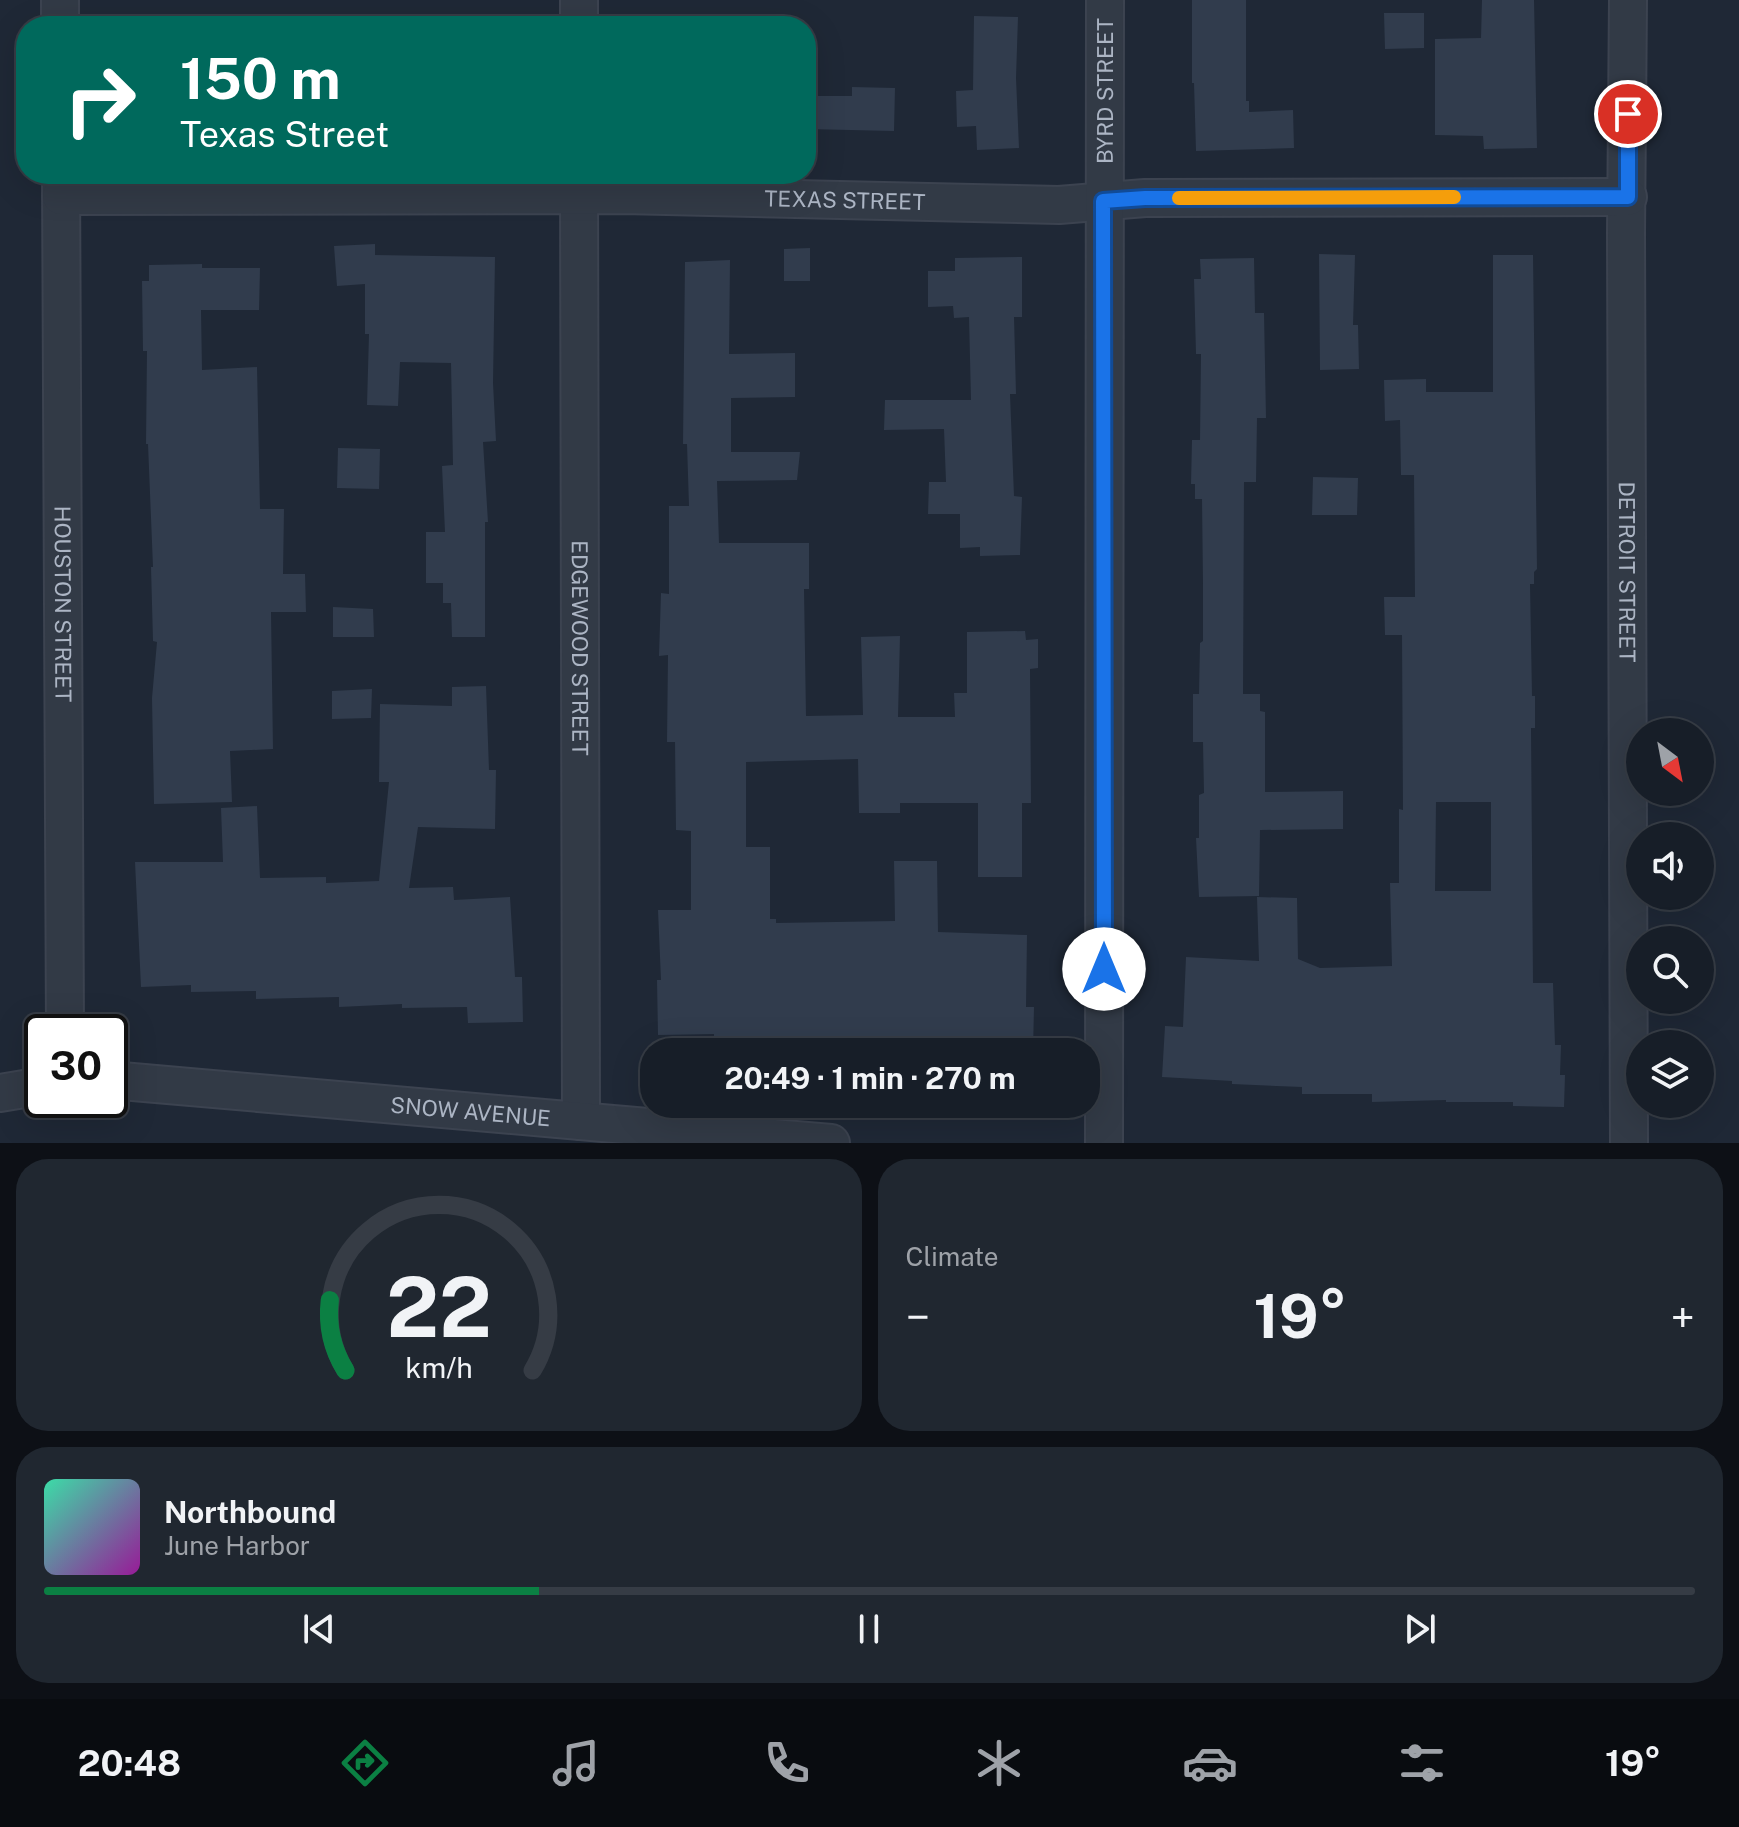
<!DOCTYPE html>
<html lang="en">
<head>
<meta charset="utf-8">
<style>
  body { margin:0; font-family:"Public Sans",sans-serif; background:#202730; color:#f1f3f6; height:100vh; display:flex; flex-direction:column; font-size:30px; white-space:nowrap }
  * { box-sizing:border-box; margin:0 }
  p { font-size:26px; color:#9ea2a8 }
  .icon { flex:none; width:44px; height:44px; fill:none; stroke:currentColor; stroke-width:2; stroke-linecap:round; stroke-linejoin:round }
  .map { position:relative; height:1143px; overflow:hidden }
  .panel { display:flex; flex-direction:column; gap:16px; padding:16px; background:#0d1016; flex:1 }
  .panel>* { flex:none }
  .top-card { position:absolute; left:16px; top:16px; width:800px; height:168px; border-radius:32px; box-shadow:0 8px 32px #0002,0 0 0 2px #363c45; background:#00695c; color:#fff; overflow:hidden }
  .needle { width:52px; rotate:148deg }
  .controls { position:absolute; left:1626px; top:718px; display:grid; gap:16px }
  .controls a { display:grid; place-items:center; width:88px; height:88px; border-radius:50%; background:#171e28; box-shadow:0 8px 32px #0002,0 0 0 2px #363c45; font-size:40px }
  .speed { position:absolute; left:24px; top:1014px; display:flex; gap:16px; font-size:40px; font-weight:700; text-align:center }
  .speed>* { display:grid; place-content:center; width:104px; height:104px; border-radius:50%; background:#171e28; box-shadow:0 8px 32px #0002,0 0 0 2px #363c45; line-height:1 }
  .speed .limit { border:4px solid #111; border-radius:12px; background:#fff; color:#111 }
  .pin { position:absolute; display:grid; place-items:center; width:68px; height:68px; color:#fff; margin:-34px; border:4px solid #fff; border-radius:50%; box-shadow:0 2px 8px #0007 }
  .me { position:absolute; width:88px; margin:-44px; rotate:0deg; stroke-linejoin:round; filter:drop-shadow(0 0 6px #0008) }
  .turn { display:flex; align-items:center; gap:28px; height:168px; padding:0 32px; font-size:36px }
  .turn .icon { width:104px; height:104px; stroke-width:2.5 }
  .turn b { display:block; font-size:56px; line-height:68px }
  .big { font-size:60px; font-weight:700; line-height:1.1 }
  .panel .tile { flex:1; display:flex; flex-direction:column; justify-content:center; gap:12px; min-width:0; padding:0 28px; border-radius:32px; background:#202730 }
  .panel .dial { align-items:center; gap:0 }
  .dial svg { height:208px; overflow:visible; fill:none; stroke:#363c45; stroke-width:7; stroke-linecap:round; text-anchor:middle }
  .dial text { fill:#f1f3f6; stroke:none }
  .song { display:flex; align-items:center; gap:24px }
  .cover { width:96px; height:96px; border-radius:12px; background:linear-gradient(135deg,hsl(160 70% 55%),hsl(300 70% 35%)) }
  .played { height:8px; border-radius:4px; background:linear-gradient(90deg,#0b8043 30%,#363c45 30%) }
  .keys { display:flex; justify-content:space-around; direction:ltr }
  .heat { display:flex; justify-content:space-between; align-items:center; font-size:44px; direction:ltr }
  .panel .tiles { flex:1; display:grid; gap:16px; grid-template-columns:1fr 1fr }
  .tile:last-child { grid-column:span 2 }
  .trip { position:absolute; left:640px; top:1038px; width:460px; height:80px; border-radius:32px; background:#171e28; box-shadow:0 8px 32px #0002,0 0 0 2px #363c45; font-weight:700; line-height:80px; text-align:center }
  .menu { display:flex; height:128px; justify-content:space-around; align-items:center; background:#090c10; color:#9ea2a8 }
  .menu .icon { width:56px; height:56px }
  .menu .current { color:#0b8043 }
  .menu b { font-size:36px; color:#f1f3f6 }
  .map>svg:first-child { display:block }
  .building { fill:#313c4d; fill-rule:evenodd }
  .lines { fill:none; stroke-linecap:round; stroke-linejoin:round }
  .minor-casing { stroke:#3c4350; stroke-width:40 }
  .minor { stroke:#323a46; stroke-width:36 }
  .route-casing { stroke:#114b97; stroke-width:20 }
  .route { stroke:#1a73e8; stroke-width:14 }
  .slow { stroke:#f59e0b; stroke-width:14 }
  .labels { text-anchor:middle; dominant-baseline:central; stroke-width:8; stroke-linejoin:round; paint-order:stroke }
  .street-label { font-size:22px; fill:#acb5c4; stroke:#181f2b }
</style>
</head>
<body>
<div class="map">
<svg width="1739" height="1143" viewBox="0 0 1739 1143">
  <rect width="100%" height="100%" fill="#1f2836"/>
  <g class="building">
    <path d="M1192,0h54v101h3v11l44,-2 1,38 -98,3 -2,-68h-2z"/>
    <path d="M1482,0h52l3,148 -53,1 -1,-13 -48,-1v-96l46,-1z"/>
    <path d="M1384,13h40v35l-39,1z"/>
    <path d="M974,16l44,1 -2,61 3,70 -42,2 -1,-24 -19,1 -1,-36 17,-1z"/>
    <path d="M852,87l43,1 -1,43 -88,-2v-33h46z"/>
    <path d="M375,244v11l120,2 -2,126 3,58 -13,1 5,80h-3v115h-33l-1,-34h-8v-20h-17v-51h19l-3,-66 11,-1 -2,-102 -51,-1 -2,44 -31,-1 2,-71h-4v-50l-28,2 -3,-40z"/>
    <path d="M810,248v33h-26v-32z"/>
    <path d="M1319,254l36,1 -2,70h5l1,44 -39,1z"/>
    <path d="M1493,255h40l4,314 -3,3v12h-4l2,112h3v32h-4l2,255h20l2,62h6l-1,30h5l-1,32 -51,-1v-4h-67v-2l-74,2v-8h-70v-7l-70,-3v-3l-70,-4 3,-51 18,1 3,-70 73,4 -2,-64 40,1 1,61 22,9 72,-2 -2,-83h9v-74l4,1 -1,-175h-17l-1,-38h31l-1,-122h-13l-1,-55 -15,1 -1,-41 42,-1v13h67zM1436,802h55v89h-56z"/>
    <path d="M1022,257v60h-8l2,77h-6l4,102 8,1 -2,58 -40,1v-9l-20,1v-34h-32l1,-32h17l-2,-53 -60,1 1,-30h86l-2,-83 -15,1 -1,-12 -25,1v-36h27v-13z"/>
    <path d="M1254,258l1,55h9l2,105h-9l-1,64h-12l-1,212h17v17l5,1v80l78,-1v38l-83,1 -1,66 -60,1 -3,-59h3v-43l5,-2 -1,-51h-10v-48h6l1,-51 3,-2v-57l-1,-85h-7v-15h-4l1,-44h8l1,-86h-5l-2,-75h7l-1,-20z"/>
    <path d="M730,260l-1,94 66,-1v44l-64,1v54h69l-3,28 -80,1 2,62h90v46h-5l2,127 57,-1 -2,-78 39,-1 -2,81h57l-1,-24h13v-61l58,-1 1,9 12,-1v29l-8,1 1,134h-9v74h-44v-74h-78v10h-41l-1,-54 -112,3v85h24v72h6v4l119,-2 -1,-60h43l1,71 89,3 -1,72h8l-1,45 -184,-3 -1,-7 -62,1 -1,-5 -71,1v-5l-56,1 -1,-55h4l-3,-70h33v-79l-15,-1 -1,-88h-8l1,-87 -9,1 2,-63 8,1v-88h20l-2,-62h-4l2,-182z"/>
    <path d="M202,264v4h58l-1,42h-58l1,60 55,-3 3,142h24l-1,65h22l1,38h-35l2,137 -43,2 2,51 -78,2 -2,-106 5,-56 -4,-1 -2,-74h2l-5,-123h-2l1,-93h-4l-1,-70h7v-16z"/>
    <path d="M338,448l42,1 -1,40 -42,-1z"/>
    <path d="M1313,477l45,1 -1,37h-45z"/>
    <path d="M333,607l40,2 1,28h-41z"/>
    <path d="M486,686l3,84h7l-1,59 -77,-2 -9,61 44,-1 1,13 56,-3 5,80h7l1,45 -55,1 -1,-16 -65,1v-4l-63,3v-10l-83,2v-8l-65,1v-7l-50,2 -6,-125h88l-2,-54 36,-2 3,72 66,-1v6l53,-2 10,-99h-10l1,-78 72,2v-19z"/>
    <path d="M372,689l-1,29 -39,1v-28z"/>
  </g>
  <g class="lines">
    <defs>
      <g id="minor">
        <path d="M60,0v26"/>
        <path id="s1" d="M1628,0l-2,233 3,910"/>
        <path d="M579,26v-26"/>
        <path id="s2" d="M61,174l4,858"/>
        <path id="s3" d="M579,174l2,947"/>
        <path id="s4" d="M61,196l562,-1 436,10 86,-7 483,-1"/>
        <path id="s5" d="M110,1080l721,63"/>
        <path d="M0,1093l42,-7"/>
        <path id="s6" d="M1104,1143l1,-1143"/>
      </g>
    </defs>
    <use href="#minor" class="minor-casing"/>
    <use href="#minor" class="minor"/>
  </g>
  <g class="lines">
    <defs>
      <path id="route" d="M1104,969l-1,-768 42,-3 483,-1v-83"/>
    </defs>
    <use href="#route" class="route-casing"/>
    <use href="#route" class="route"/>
    <path class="slow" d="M1179,198l275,-1"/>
  </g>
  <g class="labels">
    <g class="street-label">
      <text stroke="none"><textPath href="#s6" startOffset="1052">BYRD STREET</textPath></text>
      <text stroke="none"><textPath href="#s4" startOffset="784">TEXAS STREET</textPath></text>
      <text stroke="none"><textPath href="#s1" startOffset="572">DETROIT STREET</textPath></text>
      <text stroke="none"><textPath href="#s2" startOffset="430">HOUSTON STREET</textPath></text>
      <text stroke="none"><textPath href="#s3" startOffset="474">EDGEWOOD STREET</textPath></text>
      <text stroke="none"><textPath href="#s5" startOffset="362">SNOW AVENUE</textPath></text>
    </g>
  </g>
</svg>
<div class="controls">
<a><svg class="needle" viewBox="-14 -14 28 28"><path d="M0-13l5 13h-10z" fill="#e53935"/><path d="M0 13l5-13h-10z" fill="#9ea2a8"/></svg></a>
<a><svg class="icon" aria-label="sound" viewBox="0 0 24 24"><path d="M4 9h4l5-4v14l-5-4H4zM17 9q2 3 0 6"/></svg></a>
<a><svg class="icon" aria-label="search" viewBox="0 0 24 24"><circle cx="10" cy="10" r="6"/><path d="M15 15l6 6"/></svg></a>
<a><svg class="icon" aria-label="layers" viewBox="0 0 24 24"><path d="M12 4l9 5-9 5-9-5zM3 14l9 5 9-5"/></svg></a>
</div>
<div class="speed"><div class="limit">30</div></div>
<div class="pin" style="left:1628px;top:114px;background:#d93025"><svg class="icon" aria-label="arrive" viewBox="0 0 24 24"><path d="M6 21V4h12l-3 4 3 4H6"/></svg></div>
<svg class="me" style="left:1104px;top:969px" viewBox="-20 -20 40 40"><circle r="19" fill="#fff"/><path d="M0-13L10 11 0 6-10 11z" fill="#1a73e8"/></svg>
<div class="trip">20:49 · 1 min · 270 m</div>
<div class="top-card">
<div class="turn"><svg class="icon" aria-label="right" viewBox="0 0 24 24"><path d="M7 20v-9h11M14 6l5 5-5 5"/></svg><div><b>150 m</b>Texas Street</div></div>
</div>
</div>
<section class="panel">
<div class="tiles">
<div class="tile dial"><svg viewBox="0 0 100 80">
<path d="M14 69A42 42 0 1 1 86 69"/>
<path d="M14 69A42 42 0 0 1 8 42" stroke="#0b8043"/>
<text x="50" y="56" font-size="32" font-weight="700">22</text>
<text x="50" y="72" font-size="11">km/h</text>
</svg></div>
<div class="tile"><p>Climate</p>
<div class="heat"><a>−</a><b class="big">19°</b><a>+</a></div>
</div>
<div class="tile">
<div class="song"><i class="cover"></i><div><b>Northbound</b><p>June Harbor</p></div></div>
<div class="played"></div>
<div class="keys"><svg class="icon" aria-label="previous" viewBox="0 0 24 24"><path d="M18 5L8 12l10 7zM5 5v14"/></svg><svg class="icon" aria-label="pause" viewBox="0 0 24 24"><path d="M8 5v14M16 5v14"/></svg><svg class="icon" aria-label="next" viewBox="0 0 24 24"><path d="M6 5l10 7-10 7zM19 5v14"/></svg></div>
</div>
</div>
</section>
<nav class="menu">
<b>20:48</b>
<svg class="icon current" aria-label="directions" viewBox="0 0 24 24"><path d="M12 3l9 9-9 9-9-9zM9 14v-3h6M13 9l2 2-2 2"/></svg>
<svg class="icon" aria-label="music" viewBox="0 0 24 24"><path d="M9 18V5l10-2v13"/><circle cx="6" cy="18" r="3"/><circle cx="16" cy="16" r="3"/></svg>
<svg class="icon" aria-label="phone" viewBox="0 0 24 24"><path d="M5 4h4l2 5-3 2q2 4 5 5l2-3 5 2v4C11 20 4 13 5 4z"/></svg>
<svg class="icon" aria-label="climate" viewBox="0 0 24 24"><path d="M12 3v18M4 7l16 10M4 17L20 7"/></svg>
<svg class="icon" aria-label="car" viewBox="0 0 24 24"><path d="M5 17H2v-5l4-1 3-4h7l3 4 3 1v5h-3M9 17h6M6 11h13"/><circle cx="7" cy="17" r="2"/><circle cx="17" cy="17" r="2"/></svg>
<svg class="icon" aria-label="filters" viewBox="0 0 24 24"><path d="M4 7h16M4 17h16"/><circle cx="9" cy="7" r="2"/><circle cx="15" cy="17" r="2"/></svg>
<b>19°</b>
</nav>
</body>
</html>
